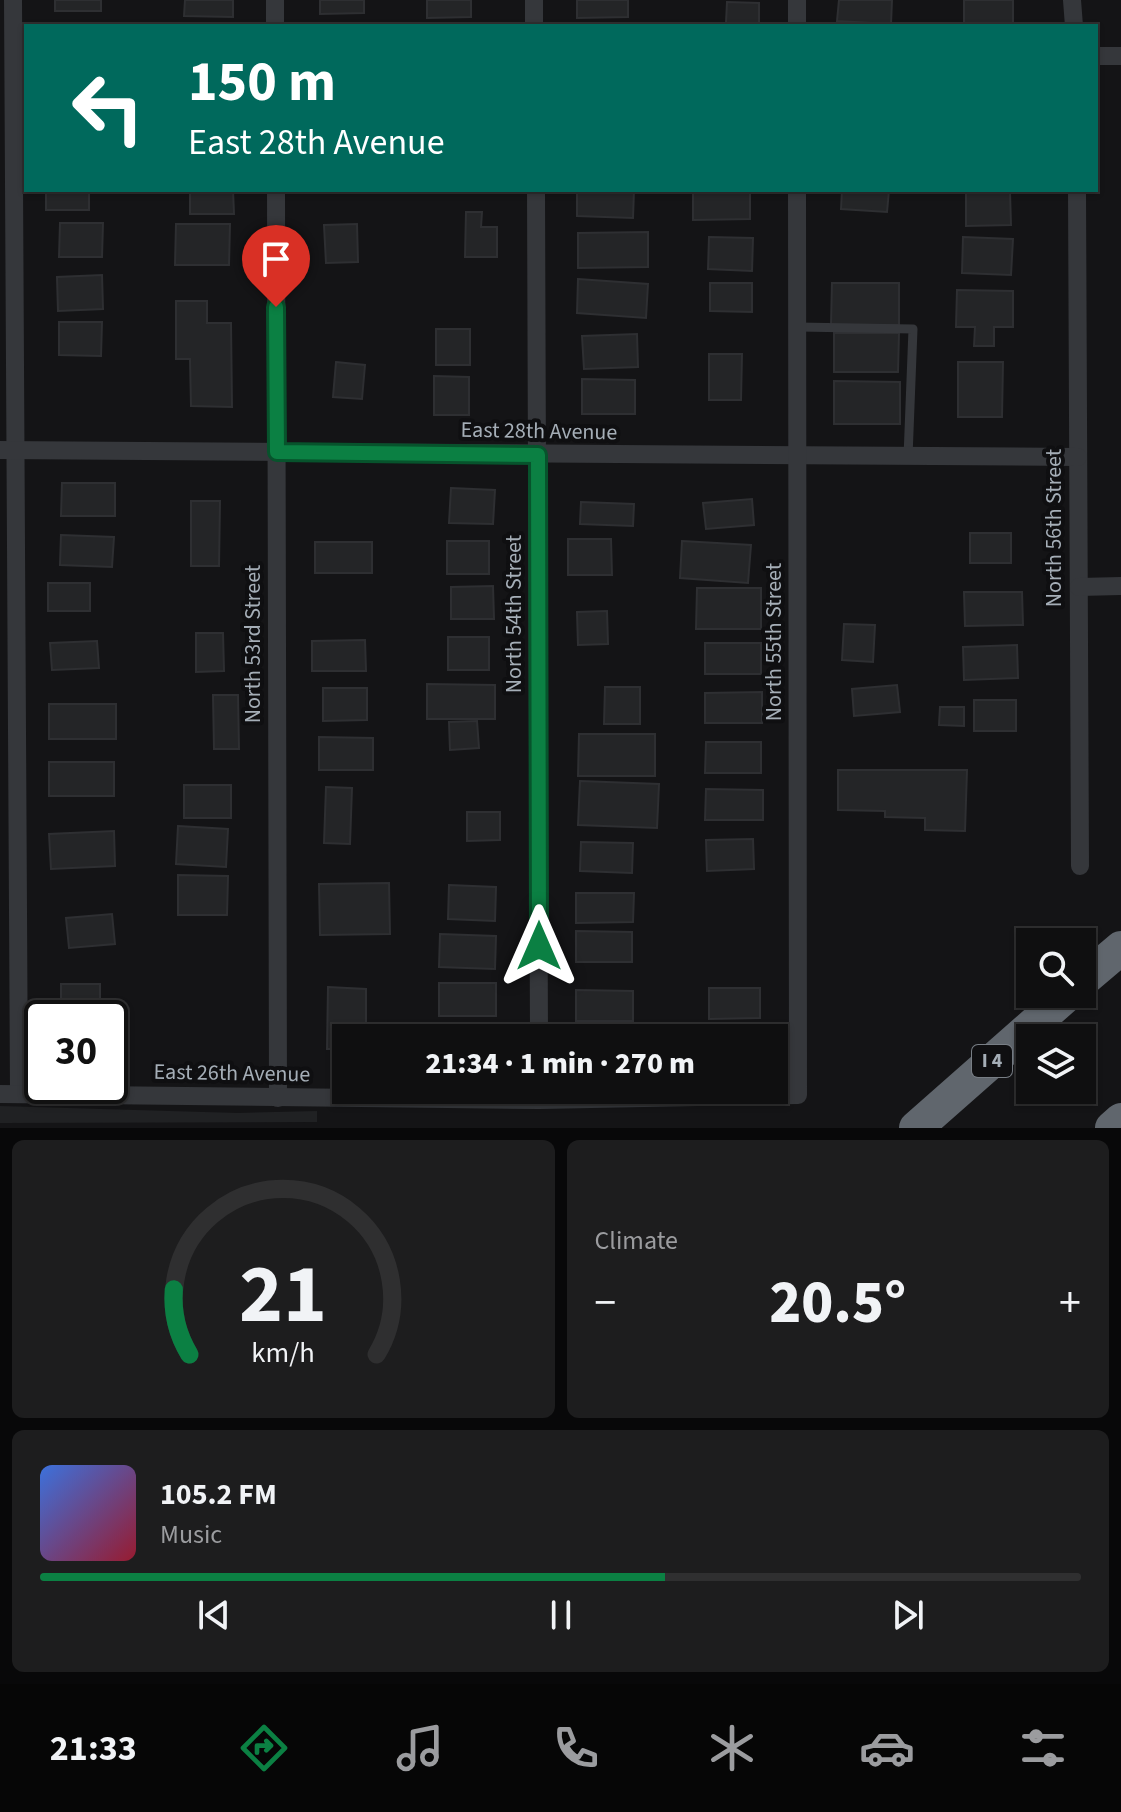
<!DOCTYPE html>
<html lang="en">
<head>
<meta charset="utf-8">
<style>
  body { margin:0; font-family:"Source Sans 3",sans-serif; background:#1d1d1e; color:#f1f3f6; height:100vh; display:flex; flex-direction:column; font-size:30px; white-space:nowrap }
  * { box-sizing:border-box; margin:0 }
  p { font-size:26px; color:#9b9c9f }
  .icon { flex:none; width:44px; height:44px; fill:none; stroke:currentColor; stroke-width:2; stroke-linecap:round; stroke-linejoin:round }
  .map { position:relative; height:1128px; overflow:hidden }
  .sheet { display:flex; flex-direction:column; gap:12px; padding:12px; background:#080809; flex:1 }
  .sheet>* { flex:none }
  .top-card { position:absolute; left:24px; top:24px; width:1074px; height:168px; border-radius:0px; box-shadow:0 2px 6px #0004,0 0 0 2px #2f2f30; background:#00695c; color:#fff; overflow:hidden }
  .tools { position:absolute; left:1016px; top:928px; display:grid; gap:16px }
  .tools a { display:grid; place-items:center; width:80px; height:80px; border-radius:0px; background:#0f0f10; box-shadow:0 2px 6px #0004,0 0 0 2px #2f2f30; font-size:40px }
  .speed { position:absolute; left:24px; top:1000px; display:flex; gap:16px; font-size:40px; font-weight:700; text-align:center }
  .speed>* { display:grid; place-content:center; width:104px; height:104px; border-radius:50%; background:#0f0f10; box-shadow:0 2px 6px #0004,0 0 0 2px #2f2f30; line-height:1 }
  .speed .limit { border:4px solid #111; border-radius:12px; background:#fff; color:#111 }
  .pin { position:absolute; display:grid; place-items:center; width:68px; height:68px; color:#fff; margin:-82px -34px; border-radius:50% 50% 50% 0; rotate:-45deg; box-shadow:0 0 8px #0007 }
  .pin .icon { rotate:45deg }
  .me { position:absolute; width:88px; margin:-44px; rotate:0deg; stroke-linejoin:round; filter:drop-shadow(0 0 6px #0008) }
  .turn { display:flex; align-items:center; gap:28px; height:168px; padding:0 32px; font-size:36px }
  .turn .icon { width:104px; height:104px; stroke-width:2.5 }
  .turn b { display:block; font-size:56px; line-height:68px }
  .big { font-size:60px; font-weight:800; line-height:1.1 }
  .sheet .tile { flex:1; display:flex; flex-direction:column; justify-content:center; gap:12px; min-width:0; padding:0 28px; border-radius:12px; background:#1d1d1e }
  .sheet .dial { align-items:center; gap:0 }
  .dial svg { height:208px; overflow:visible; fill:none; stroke:#2f2f30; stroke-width:7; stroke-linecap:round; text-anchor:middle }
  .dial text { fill:#f1f3f6; stroke:none }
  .song { display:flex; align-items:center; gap:24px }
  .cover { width:96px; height:96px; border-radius:12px; background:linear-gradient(135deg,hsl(220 70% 55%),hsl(350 70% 35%)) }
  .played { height:8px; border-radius:4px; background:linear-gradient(90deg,#0b8043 60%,#2f2f30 60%) }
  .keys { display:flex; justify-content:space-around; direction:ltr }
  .heat { display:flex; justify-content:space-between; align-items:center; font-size:44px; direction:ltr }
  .sheet .tiles { flex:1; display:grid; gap:12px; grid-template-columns:1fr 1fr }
  .tile:last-child { grid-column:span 2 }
  .trip { position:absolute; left:332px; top:1024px; width:456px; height:80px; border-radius:0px; background:#0f0f10; box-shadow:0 2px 6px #0004,0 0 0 2px #2f2f30; font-weight:800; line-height:80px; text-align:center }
  .dock { display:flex; height:128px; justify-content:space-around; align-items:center; background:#060606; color:#9b9c9f }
  .dock .icon { width:56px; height:56px }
  .dock .active { color:#0b8043 }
  .dock b { font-size:36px; color:#f1f3f6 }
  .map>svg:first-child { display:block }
  .built { fill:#202123 }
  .building { fill:#242527; stroke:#2e2f32; stroke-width:2 }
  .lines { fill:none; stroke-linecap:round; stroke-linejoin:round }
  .lane { stroke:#35373b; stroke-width:9 }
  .street { stroke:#35373b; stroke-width:18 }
  .highway { stroke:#60666d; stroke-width:34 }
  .route-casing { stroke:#07532c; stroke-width:20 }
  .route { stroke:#0b8043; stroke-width:14 }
  .labels { text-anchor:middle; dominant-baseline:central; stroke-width:8; stroke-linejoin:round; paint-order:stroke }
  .shield { fill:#0f0f11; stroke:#787e85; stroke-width:2 }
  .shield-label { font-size:20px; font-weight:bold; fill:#a5aeb7 }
  .street-label { font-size:22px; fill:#a5aeb7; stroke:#0f0f11 }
</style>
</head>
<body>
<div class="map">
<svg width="1121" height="1128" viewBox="0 0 1121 1128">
  <rect width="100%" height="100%" fill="#141416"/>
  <path class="built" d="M0,1106l238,7 79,-2v11l-317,1z"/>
  <g class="building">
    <rect x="55" y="0" width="46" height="11"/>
    <path d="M185,0h48v17l-49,-1z"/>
    <path d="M320,0h44v13l-44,1z"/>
    <path d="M427,0h44v17l-44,1z"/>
    <path d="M577,0h51v17l-51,1z"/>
    <path d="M839,0h53l-1,24 -54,-3z"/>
    <rect x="964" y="0" width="49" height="26"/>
    <path d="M727,2l32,1v21l-33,-1z"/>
    <rect x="46" y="190" width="43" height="20"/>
    <path d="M190,190h43l1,24h-44z"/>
    <path d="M577,190h57l-1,28 -56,-2z"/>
    <path d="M693,190h57v29l-57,1z"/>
    <path d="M842,190h47l-2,22 -46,-3z"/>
    <path d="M966,192h44l1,33 -45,1z"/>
    <path d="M466,212h16l-1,15h16v30h-32z"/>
    <path d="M60,223h43l-1,34h-43z"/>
    <path d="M176,224h54l-1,41h-54z"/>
    <path d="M357,224l1,38 -32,1 -2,-38z"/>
    <path d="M648,232v35l-70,1v-35z"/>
    <path d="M709,237l44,1 -1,33 -44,-2z"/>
    <path d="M963,237l50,2 -2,36 -49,-2z"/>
    <path d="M102,275l1,34 -45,2 -1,-34z"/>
    <path d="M578,279l70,5 -2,34 -69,-5z"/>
    <path d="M710,283h42v29l-42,-1z"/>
    <path d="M832,283h67v42h-68z"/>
    <path d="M957,290l56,1v36h-19v19h-20l1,-19h-19z"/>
    <path d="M176,301h31v22h24l1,84 -41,-1 -1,-47h-14z"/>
    <path d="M59,322h43l-1,34 -42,-1z"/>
    <rect x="436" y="329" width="34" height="36"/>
    <path d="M834,333h65l-1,39h-64z"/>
    <path d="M637,334l1,33 -54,2 -2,-33z"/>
    <path d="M709,354h33l-1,46h-32z"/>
    <path d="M336,362l29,3 -3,34 -29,-2z"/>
    <path d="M958,362h45l-1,55h-44z"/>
    <path d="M434,376l35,1v38h-35z"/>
    <path d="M582,379l53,1v34h-53z"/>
    <path d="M834,381l66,1v42h-66z"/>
    <path d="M62,483h53v33h-54z"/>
    <path d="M451,488l44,2 -2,34 -44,-1z"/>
    <path d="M752,499l2,26 -48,4 -3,-26z"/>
    <path d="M191,501h29l-1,65h-28z"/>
    <path d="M581,502l53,2 -1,22 -53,-2z"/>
    <rect x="970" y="533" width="41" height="30"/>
    <path d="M61,535l53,2 -2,30 -52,-2z"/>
    <path d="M568,539h43l1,36h-44z"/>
    <rect x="447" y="541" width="42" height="33"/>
    <path d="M682,541l69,4 -3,38 -68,-5z"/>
    <rect x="315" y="542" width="57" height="31"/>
    <rect x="48" y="583" width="42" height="28"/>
    <path d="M493,586l1,33h-43v-32z"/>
    <path d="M697,588h64v41h-65z"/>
    <path d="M964,592h58l1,33 -58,1z"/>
    <path d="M607,611l1,33 -30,1 -1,-33z"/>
    <path d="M844,624l31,1 -2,37 -31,-2z"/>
    <path d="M196,633h27l1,38 -28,1z"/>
    <rect x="448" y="637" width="41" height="33"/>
    <path d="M365,640l1,31h-54v-30z"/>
    <path d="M97,641l2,27 -47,2 -2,-27z"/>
    <rect x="705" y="643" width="56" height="31"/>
    <path d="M1017,645l1,33 -54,2 -1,-33z"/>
    <path d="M427,684l68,1v34h-68z"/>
    <path d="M897,685l3,27 -46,4 -2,-27z"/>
    <path d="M605,687h35v37h-36z"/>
    <path d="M323,688h44v32l-44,1z"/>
    <path d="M762,692v31h-57v-30z"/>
    <path d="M213,695h25l1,54h-25z"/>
    <rect x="974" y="700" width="42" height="31"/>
    <rect x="49" y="704" width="67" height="35"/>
    <path d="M940,707h24v19l-25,-1z"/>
    <path d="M477,721l2,27 -29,2 -1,-28z"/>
    <path d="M579,734h76v42h-77z"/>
    <path d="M319,737l54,1v32h-54z"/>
    <path d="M706,742h55v31h-56z"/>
    <rect x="49" y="762" width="65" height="34"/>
    <path d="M838,770h129l-2,61 -40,-1v-12l-40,-1v-6l-47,-1z"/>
    <path d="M580,781l79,3 -2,44 -79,-3z"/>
    <rect x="184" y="785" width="47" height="33"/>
    <path d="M326,787l26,1 -2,56 -26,-1z"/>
    <path d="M706,789l57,1v30h-58z"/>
    <path d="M467,812h33v28l-33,1z"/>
    <path d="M178,826l50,3 -2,38 -50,-3z"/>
    <path d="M114,831l1,35 -64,3 -2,-35z"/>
    <path d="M753,839l1,30 -47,2 -1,-31z"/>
    <path d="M581,842l52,1 -1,30 -52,-2z"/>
    <path d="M178,875l50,1 -1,39h-49z"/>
    <path d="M389,883l1,51 -70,1 -1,-51z"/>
    <path d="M449,885l47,2 -1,34 -47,-2z"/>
    <path d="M576,893h58l-1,29 -57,1z"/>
    <path d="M112,914l3,30 -46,4 -3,-30z"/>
    <path d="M576,931l56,1v30h-56z"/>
    <path d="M440,934l56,2 -1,33 -56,-2z"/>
    <rect x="439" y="983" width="57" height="33"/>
    <path d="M61,984h39v34h-26v-10h-8v-9h-5z"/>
    <path d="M328,987l38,2v36h13v13h-33v11h-19z"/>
    <path d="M709,988h51v30l-51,1z"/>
    <path d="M576,990l57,1v30h-57z"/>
    <path d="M428,1030h64l-1,8h-63z"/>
    <rect x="576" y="1031" width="57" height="7"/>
    <path d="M703,1032l58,2v4h-58z"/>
  </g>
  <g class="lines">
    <path class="lane" d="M798,327l115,2 -5,128"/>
    <g class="street">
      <path d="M13,0l6,1094"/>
      <path d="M275,0v26"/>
      <path d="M534,0v26"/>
      <path d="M797,0v26"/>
      <path d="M1072,0l2,26"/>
      <path d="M1096,56h25"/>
      <path d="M276,190l2,908"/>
      <path d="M536,190l3,848"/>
      <path d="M1077,190l3,676"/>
      <path d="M0,450l1078,7"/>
      <path d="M1079,587l42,-1"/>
      <path d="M0,1094l539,6 259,-5 -1,-905"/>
    </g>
    <g class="highway">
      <path d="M1082,981l39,-33"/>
      <path d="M916,1128l152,-134"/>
      <path d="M1112,1128l9,-8"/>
    </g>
  </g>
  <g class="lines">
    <defs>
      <path id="route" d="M276,307l1,145 261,3 1,491"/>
    </defs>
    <use href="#route" class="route-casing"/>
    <use href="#route" class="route"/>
  </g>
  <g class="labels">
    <rect class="shield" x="972" y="1045" width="40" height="32" rx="6"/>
    <g class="shield-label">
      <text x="992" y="1061">I 4</text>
    </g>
    <g class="street-label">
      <text transform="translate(539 431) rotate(1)">East 28th Avenue</text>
      <text transform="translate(1054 528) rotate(-90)">North 56th Street</text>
      <text transform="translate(514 614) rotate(-90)">North 54th Street</text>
      <text transform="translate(774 642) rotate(-90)">North 55th Street</text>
      <text transform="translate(253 644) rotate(-90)">North 53rd Street</text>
      <text transform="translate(232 1073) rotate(1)">East 26th Avenue</text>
    </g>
  </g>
</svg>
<div class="tools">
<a><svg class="icon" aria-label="search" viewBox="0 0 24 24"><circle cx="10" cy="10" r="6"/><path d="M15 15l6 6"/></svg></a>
<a><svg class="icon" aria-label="layers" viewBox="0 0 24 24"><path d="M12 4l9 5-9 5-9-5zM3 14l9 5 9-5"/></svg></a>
</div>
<div class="speed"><div class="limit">30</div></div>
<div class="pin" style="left:276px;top:307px;background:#d93025"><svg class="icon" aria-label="arrive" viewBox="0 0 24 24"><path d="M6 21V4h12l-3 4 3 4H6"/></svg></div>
<svg class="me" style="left:539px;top:946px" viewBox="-20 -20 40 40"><path d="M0-17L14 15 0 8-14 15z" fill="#0b8043" stroke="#fff" stroke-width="4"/></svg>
<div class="trip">21:34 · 1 min · 270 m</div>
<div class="top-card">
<div class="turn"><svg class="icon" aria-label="left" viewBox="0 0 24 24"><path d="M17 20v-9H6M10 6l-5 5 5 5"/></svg><div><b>150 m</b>East 28th Avenue</div></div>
</div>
</div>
<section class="sheet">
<div class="tiles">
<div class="tile dial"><svg viewBox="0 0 100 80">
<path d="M14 69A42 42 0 1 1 86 69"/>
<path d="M14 69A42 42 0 0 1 8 44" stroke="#0b8043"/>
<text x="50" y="56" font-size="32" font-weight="700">21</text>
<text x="50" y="72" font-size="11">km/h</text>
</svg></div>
<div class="tile"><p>Climate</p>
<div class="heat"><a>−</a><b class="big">20.5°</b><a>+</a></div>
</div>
<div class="tile">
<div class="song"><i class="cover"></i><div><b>105.2 FM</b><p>Music</p></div></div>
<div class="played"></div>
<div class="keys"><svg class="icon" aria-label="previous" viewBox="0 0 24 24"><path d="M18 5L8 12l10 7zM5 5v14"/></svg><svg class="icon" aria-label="pause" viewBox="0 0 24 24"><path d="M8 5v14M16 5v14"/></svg><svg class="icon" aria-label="next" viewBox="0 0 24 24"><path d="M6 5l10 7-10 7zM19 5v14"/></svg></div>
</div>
</div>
</section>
<nav class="dock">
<b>21:33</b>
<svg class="icon active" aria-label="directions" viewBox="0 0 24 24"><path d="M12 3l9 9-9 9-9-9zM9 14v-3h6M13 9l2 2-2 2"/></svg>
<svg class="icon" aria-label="music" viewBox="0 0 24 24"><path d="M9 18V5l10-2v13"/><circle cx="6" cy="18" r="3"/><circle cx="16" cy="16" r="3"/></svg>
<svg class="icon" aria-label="phone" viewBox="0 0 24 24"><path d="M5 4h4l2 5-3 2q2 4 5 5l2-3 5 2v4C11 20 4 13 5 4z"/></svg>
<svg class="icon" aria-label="climate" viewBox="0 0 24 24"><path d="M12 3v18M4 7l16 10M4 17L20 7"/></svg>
<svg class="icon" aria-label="car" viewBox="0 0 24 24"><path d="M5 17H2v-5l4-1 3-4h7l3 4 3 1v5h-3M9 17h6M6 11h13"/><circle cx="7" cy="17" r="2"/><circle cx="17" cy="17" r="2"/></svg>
<svg class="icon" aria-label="filters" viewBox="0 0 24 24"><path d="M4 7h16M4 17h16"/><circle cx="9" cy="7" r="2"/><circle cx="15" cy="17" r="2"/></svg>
</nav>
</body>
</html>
